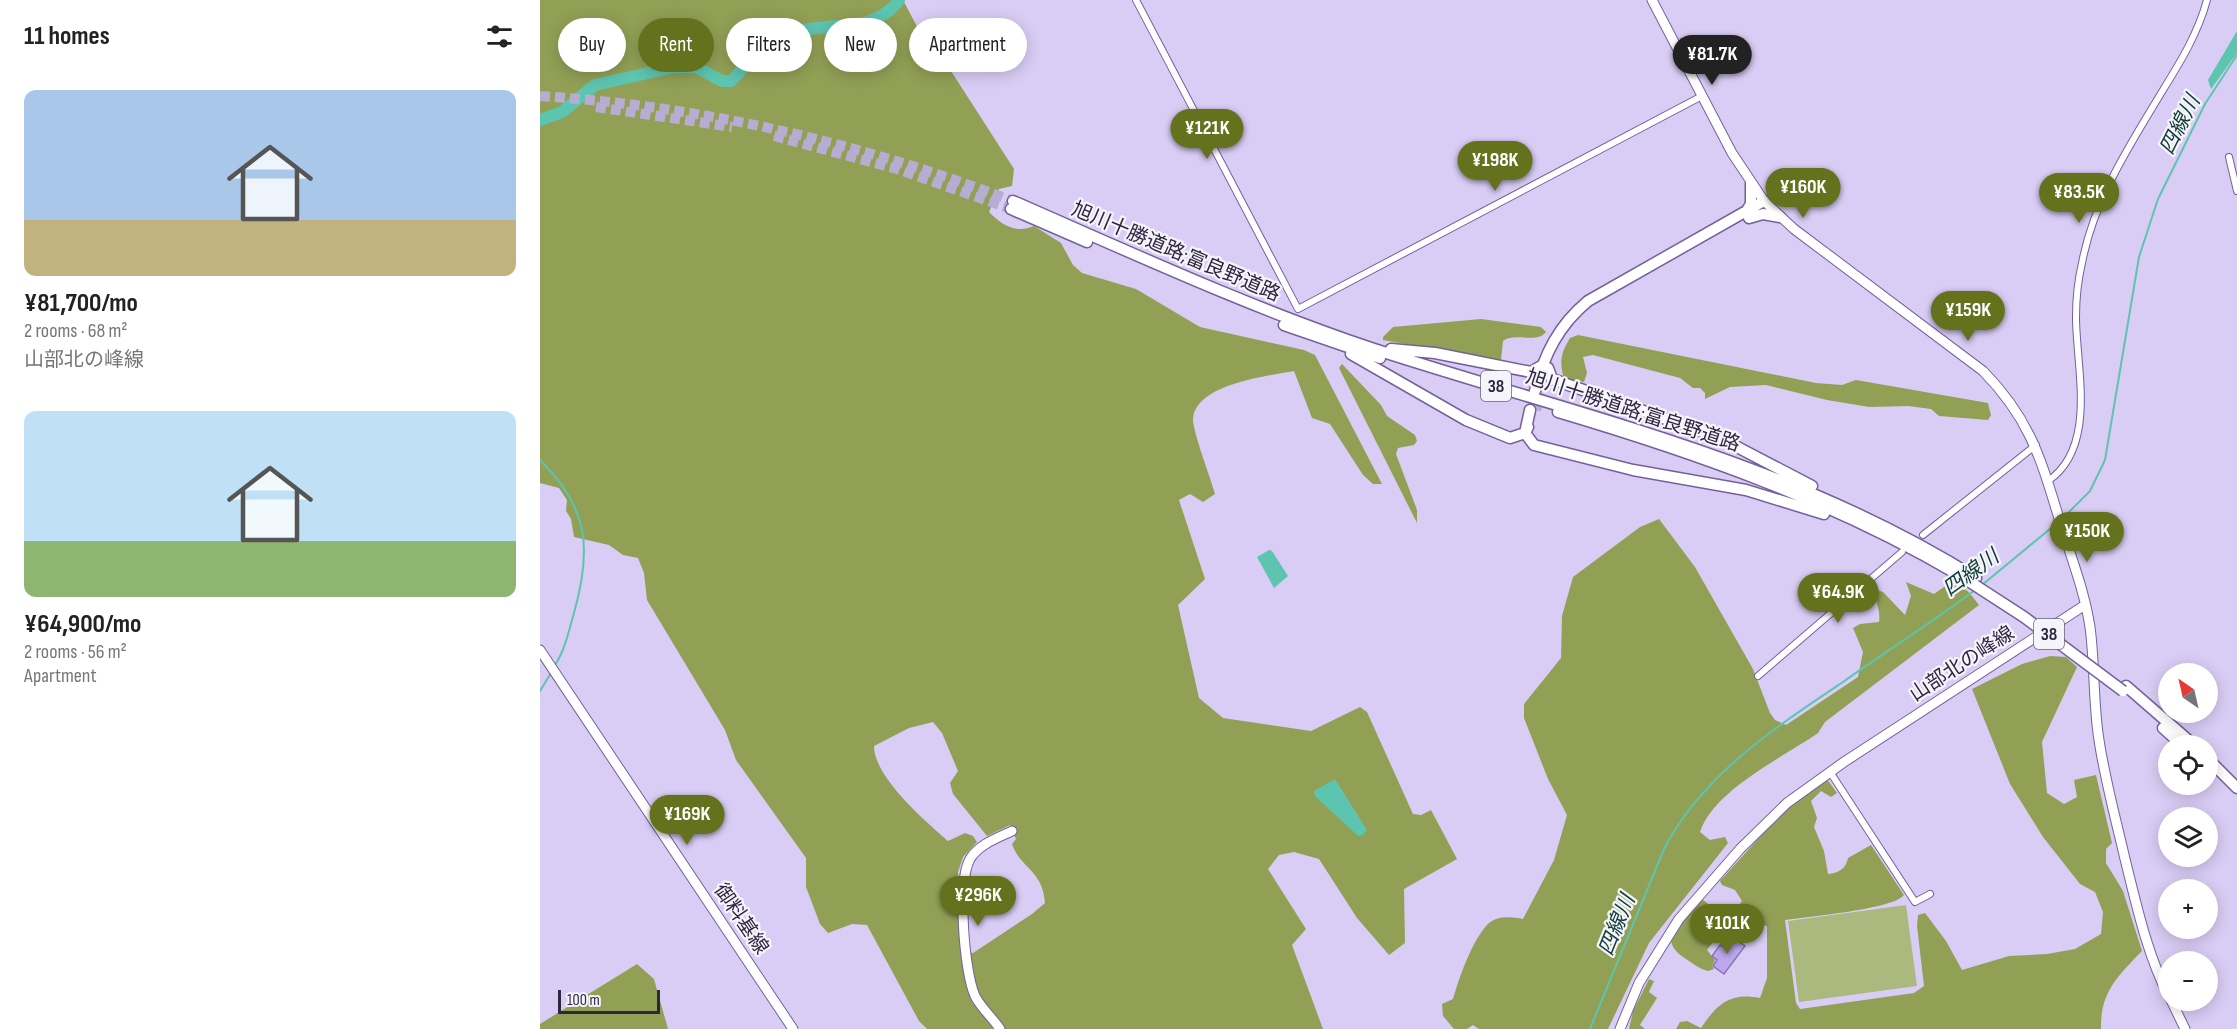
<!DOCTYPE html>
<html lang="en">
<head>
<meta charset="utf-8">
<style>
	:root { --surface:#fff; --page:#f2f2f2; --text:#222; --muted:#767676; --accent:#64721d }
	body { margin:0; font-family:"Sofia Sans Condensed","Noto Sans JP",sans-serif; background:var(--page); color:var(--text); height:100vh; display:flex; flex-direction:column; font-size:22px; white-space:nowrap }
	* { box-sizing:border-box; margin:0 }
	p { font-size:20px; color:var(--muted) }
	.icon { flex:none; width:33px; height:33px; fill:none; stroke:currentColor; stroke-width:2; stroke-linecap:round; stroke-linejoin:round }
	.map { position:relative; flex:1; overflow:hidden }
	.side { display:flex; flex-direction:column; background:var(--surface); width:540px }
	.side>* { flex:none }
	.top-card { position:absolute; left:18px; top:18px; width:570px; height:54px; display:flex; gap:12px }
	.needle { width:39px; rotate:326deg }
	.fabs { position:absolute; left:1618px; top:663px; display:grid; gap:12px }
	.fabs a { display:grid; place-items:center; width:60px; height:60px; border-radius:50%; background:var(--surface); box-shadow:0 3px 15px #0003; font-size:30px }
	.scale { position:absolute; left:18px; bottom:15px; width:102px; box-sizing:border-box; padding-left:6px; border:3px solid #2e263f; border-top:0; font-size:16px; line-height:21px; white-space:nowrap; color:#2e263f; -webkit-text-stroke:4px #f6f4fb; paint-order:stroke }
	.price { position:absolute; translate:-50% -51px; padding:0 14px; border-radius:21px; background:var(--accent); color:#fff; font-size:20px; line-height:39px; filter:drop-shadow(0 2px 3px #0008) }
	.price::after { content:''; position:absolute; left:50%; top:36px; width:18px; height:14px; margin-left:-9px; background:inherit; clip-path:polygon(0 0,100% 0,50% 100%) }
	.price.current { background:#222; color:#fff }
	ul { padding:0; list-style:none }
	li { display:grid; align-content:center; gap:12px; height:318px; padding:0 24px }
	li span { display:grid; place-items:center; height:186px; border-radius:12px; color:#555 }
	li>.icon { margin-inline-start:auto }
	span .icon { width:108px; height:108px; fill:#fffc; stroke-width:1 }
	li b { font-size:26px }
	h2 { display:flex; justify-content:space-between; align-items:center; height:72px; padding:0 24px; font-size:26px }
	.tag { padding:0 21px; border-radius:27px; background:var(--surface); box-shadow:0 3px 15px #0003; font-size:21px; line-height:54px }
	.tag.current { background:var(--accent); color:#fff }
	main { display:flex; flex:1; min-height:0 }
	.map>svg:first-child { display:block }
	.green { fill:#acb97e }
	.forest { fill:#92a055; fill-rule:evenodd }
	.water { fill:#5dc4af }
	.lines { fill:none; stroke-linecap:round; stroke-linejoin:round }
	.stream { stroke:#5dc4af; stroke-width:2 }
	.river { stroke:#5dc4af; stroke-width:12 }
	.building { fill:#bda8ee; stroke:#8975b2; stroke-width:1.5 }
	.highway-tunnel { stroke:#b7acd1; stroke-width:10; stroke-dasharray:10 5; stroke-linecap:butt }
	.street-casing { stroke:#74619c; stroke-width:8 }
	.secondary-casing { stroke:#74619c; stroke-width:11 }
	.highway-casing { stroke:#74619c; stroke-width:13 }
	.street { stroke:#fff; stroke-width:6 }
	.secondary { stroke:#fff; stroke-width:9 }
	.highway { stroke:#fff; stroke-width:10 }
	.highway-bridge-casing { stroke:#74619c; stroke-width:13; stroke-linecap:butt }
	.highway-bridge { stroke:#fff; stroke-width:10 }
	.labels { text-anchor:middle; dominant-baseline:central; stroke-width:4.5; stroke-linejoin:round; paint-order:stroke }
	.shield { fill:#f6f4fb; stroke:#6a6477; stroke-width:1.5 }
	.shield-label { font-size:18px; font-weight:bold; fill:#2e263f }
	.street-label { font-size:20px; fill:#2e263f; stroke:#f6f4fb }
	.water-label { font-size:21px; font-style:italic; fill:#0d3d35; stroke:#f6f4fb }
</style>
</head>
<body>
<main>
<section class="side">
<h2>11 homes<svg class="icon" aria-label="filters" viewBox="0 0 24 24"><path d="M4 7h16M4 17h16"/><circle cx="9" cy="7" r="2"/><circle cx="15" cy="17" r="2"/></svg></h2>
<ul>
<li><span style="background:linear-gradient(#a9c7e8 70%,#c2b280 0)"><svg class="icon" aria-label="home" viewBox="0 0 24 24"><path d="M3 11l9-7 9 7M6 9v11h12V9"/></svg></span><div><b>¥81,700/mo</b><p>2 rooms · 68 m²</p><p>山部北の峰線</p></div></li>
<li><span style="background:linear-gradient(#bfe0f5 70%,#8fb573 0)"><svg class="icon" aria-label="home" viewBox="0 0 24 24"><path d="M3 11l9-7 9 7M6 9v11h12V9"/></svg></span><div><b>¥64,900/mo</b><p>2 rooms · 56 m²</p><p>Apartment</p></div></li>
</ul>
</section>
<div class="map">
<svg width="1697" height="1029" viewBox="0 0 1697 1029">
	<rect width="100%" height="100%" fill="#d9cdf5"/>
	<!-- green -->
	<path class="green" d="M 1366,905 L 1377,986 L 1259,1002 L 1248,921 Z"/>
	<!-- forest -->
	<path class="forest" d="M 0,0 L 363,0 L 382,36 L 411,71 L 474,169 L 472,186 L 459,189 L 449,212 C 462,225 476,234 494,226 L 521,243 L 533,265 L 542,273 L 596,289 L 660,327 L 764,350 L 775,355 L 842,484 L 833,484 L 823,475 L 790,424 L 772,418 L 754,371 C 727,376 657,384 653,418 C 652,430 671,479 675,494 L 663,502 L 650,494 L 639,500 L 665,579 L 638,605 L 659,698 L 683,718 L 771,731 L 820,707 L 827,712 L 873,814 L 881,815 L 891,810 L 917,859 L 864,889 L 865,943 L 849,955 L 817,918 L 779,859 L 754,852 L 739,855 L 728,869 L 766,929 L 752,945 L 783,1029 L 387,1029 L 379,1021 L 327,925 L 312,924 L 288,933 L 280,924 L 266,887 L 266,858 L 196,760 L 185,730 L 107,600 L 104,573 L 98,558 L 83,555 L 69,545 L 34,537 L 31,519 L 26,511 L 27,500 L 19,488 L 0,483 ZM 393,722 L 402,733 L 418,771 L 410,783 L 413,794 L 447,836 L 470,825 L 476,839 L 472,844 C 480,868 503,870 505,903 L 492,914 L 433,953 L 420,951 L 418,872 L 423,857 L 437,842 L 433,836 L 425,833 L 408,841 C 385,821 334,777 334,746 L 369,728 Z
		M 941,319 L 1001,327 L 1006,332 C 997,344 975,332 963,341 L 961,360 L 955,360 L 843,340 L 843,337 L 853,327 Z
		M 1038,335 L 1276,383 L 1302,385 L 1316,380 L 1448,403 L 1451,415 L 1448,420 L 1399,416 L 1391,409 L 1368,406 L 1329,407 L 1287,400 L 1226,385 L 1190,387 L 1165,399 L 1165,393 L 1160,388 L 1153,388 L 1140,378 L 1053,355 L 1043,357 L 1047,373 L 1044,382 L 1024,379 C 1019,361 1021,353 1030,338 Z
		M 802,364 L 841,405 L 847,416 L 875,435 L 877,441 L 874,445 L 858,448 L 856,454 L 877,510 L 877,523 L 799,368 Z
		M 1119,519 L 1155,567 L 1213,669 L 1230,713 L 1235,720 L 1246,725 L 1318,677 L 1323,652 L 1313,628 L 1320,624 L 1339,622 C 1341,610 1335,602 1334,589 L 1343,592 L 1365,615 L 1371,596 L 1366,582 L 1394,594 L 1411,582 C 1424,584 1431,595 1439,605 L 1285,722 L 1278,733 C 1242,758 1174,790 1160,832 L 1170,840 L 1185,837 L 1188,843 L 1109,943 L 1068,1029 L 939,1029 L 933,1025 L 927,1029 L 914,1029 L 903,1016 L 902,1004 L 913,999 C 919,978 932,941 947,925 C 957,915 972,917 983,919 L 1014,860 L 1027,815 L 1008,779 L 984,718 L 984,704 L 1021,658 L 1022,616 L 1033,577 L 1100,527 Z
		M 1510,656 L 1526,657 L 1537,667 L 1502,742 L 1507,793 L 1524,804 L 1537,797 L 1534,780 L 1556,775 L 1572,843 L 1566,849 L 1566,863 L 1583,891 L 1602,951 C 1578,976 1560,992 1561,1029 L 1136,1029 L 1140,1022 L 1147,1021 L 1161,1028 C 1177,1004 1190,992 1220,998 L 1227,978 L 1227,926 L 1222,925 L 1217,931 L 1210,928 L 1189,940 L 1173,942 L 1167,950 L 1175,960 L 1172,966 L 1174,969 L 1168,971 C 1159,969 1151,962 1143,957 C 1114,937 1145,917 1162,899 L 1172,907 L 1165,916 L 1167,921 L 1172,922 L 1199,905 L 1202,901 L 1195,890 L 1182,885 L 1180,881 L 1246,808 L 1287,779 L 1297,793 L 1291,797 L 1281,791 L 1271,801 L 1277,818 L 1274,827 L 1284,851 L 1288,874 C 1298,873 1306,869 1308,858 L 1331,845 L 1364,895 C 1354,909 1266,917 1245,920 L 1256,1003 L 1260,1009 L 1374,993 L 1384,986 L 1377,926 L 1378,915 L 1385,913 L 1406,941 L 1422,970 L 1469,956 L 1507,954 L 1535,949 L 1561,934 L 1563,912 L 1555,892 L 1540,884 L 1503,837 L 1470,784 L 1432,689 L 1482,664 Z
		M 97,964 L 114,979 L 128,1029 L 0,1029 L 0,1024 Z
		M 1109,979 L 1114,981 L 1109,992 L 1117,998 L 1100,1025 L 1105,1029 L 1089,1029 L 1093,1011 Z"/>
	<!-- water -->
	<path class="water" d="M 1697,31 L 1697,53 L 1671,89 L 1668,80 Z
		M 729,550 L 732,551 L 748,576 L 734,588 L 717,557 Z
		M 795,779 L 827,830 L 823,835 L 818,836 L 775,796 L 774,791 Z"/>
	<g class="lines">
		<!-- stream -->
		<path class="stream" d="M 0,460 C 49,508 52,549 34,613 C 29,630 25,650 15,665
			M 1523,518 L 1550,491 L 1565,460 L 1599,257 L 1618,199 L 1665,104 L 1697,55
			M 1442,585 L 1516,524
			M 0,691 L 11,673
			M 1050,1029 L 1124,849 C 1162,775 1236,727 1303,682 C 1347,651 1392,622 1435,590"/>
		<!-- river -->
		<path class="river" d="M 0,120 L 22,112 L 55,85 L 134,67 L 156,67 L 182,81 L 191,81 C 207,67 214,46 232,33 L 324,23 C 337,19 351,12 359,0"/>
	</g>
	<!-- building -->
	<path class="building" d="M 1193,937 L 1205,946 L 1184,974 L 1173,966 L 1177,960 L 1172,956 L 1180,945 L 1185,948 Z"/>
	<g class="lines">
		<!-- highway-tunnel -->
		<path class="highway-tunnel" d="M 0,96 C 162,106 321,143 473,201
			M 56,107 L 192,127
			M 234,136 L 357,169 L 471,209
			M 996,410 L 1000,393"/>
		<!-- street casing -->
		<g class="street-casing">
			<path id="street" d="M 596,0 L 758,309 L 1162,96
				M 1689,157 L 1697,191
				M 1508,481 C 1558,447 1536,367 1536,317 C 1536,299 1538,280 1542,263 C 1554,199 1590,145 1623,90 C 1641,61 1658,33 1667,0
				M 1383,535 L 1496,445
				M 1218,676 L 1362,552
				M 1290,772 L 1375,902 L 1390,894"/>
		</g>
		<!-- secondary casing -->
		<g class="secondary-casing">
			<path id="secondary" d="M 1112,0 L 1192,153 L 1224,201 L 1254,229 L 1443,371 C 1494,423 1502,465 1523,531 C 1533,562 1545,594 1550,627 C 1555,664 1553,703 1559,740 C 1565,780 1576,820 1585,859 C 1597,907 1607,954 1629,997
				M 0,650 L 253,1029
				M 1631,1000 L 1645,1029
				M 460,1029 C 452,1017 441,1008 435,996 C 424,972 417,881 430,859 C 438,845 457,838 472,831
				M 1080,1029 L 1099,983 L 1139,919 L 1200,849 L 1247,803 L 1304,762 L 1545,605"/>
		</g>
		<!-- highway casing -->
		<g class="highway-casing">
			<path id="highway" d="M 473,201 C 592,253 711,308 834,349 C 1040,416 1250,461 1436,578
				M 471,209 L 547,242
				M 1206,212 L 1211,204 L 1211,184
				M 1209,218 L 1223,214 L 1240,217
				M 744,325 L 840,358
				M 851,349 L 895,353 L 991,372 L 1001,366
				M 811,354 L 926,420 L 970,438 L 985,433 L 988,427
				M 1008,368 L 1012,379 L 1180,438 L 1272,486
				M 995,391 C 1004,354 1019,325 1048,301 L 1224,201
				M 990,410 L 985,433 L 994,445 L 1093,470 L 1206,490 L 1284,514
				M 1018,412 C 1156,453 1293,501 1417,574
				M 1586,686 L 1655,746
				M 1623,728 L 1643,746
				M 1668,759 L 1697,788"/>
		</g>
		<!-- street -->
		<use href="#street" class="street"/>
		<!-- secondary -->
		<use href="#secondary" class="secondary"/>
		<!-- highway -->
		<use href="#highway" class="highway"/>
		<!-- highway-bridge casing -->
		<g class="highway-bridge-casing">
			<path id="highway-bridge" d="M 1430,582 L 1484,617 L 1583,691"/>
		</g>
		<!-- highway-bridge -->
		<use href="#highway-bridge" class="highway-bridge"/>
	</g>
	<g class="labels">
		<!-- shield labels -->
		<g class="shield">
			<rect x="941" y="371" width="30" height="30" rx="4.5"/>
			<rect x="1494" y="619" width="30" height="30" rx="4.5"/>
		</g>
		<g class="shield-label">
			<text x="956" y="386">38</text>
			<text x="1509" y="634">38</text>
		</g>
		<!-- street labels -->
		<g class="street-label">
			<text transform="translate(636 252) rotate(23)">旭川十勝道路;富良野道路</text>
			<text transform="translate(1093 411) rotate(18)">旭川十勝道路;富良野道路</text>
			<text transform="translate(1422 664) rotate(-33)">山部北の峰線</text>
			<text transform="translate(201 919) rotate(56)">御料基線</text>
		</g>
		<!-- water labels -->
		<g class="water-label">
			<text transform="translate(1640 125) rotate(-63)">四線川</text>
			<text transform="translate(1431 573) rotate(-36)">四線川</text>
			<text transform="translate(1077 925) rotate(-68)">四線川</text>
		</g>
	</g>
</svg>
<div class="fabs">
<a><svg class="needle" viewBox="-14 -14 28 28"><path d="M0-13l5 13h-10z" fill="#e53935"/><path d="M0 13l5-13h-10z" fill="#767676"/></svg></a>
<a><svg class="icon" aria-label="locate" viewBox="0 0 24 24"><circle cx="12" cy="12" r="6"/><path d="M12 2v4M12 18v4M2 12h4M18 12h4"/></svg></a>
<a><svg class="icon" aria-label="layers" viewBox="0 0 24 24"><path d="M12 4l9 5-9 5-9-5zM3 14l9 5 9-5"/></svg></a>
<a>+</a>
<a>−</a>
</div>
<div class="scale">100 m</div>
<b class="price current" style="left:1172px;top:86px">¥81.7K</b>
<b class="price" style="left:667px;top:160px">¥121K</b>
<b class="price" style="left:955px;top:192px">¥198K</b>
<b class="price" style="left:1263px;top:219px">¥160K</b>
<b class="price" style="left:1539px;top:224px">¥83.5K</b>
<b class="price" style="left:1428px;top:342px">¥159K</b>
<b class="price" style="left:1547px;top:563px">¥150K</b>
<b class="price" style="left:1298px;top:624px">¥64.9K</b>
<b class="price" style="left:147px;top:846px">¥169K</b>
<b class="price" style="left:438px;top:927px">¥296K</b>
<b class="price" style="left:1187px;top:955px">¥101K</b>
<div class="top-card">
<a class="tag">Buy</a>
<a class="tag current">Rent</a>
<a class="tag">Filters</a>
<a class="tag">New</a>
<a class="tag">Apartment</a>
</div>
</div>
</main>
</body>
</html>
